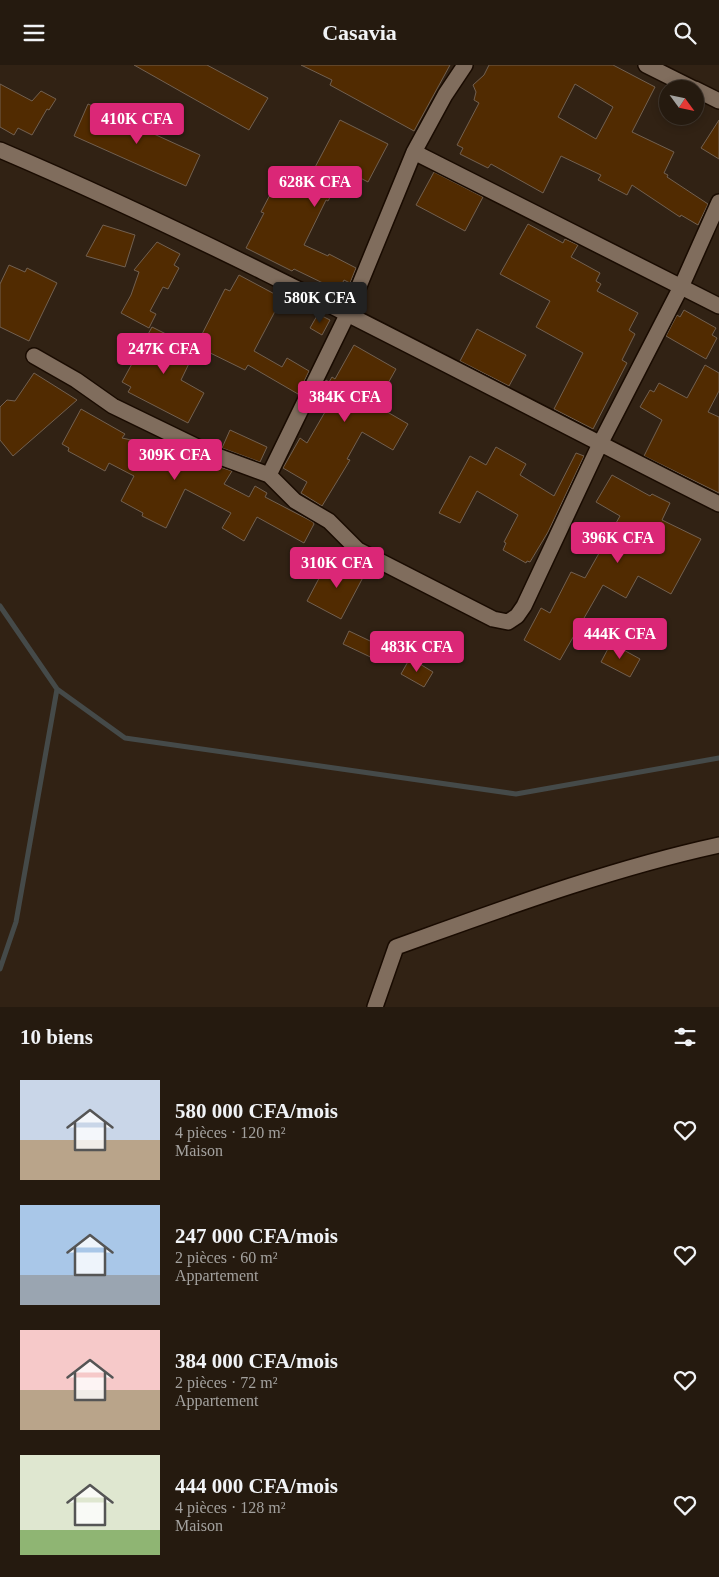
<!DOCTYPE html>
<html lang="fr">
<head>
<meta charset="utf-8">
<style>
	:root { --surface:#251a0f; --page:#31271d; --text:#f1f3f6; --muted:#a3a19e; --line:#42382f; --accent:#db2777 }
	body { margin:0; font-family:"Times New Roman",serif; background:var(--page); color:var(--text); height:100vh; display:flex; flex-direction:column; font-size:19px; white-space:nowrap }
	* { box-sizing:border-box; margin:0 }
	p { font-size:16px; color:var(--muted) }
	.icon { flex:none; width:28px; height:28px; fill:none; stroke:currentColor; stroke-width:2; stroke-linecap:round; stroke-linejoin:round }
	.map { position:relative; height:942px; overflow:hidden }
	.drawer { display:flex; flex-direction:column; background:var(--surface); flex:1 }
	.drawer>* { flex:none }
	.needle { width:32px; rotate:123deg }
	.tools { position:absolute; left:659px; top:15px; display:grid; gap:10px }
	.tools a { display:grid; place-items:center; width:45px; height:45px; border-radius:50%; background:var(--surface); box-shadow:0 2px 8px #0003,0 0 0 1px var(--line); font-size:25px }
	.price { position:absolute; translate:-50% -42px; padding:0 11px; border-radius:5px; background:var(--accent); color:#fff; font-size:16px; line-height:32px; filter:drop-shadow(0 1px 2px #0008) }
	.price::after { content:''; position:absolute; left:50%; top:30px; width:15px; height:11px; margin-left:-8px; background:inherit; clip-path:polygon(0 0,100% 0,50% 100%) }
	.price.current { background:#222; color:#fff }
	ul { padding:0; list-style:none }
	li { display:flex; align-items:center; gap:15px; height:125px; padding:0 20px }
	li span { display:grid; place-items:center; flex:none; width:140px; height:100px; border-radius:0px; color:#555 }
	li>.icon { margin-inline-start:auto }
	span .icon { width:60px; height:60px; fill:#fffc; stroke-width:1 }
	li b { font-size:21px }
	h2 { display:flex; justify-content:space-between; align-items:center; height:60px; padding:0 20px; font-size:21px }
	header { display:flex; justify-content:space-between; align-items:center; height:65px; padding:0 20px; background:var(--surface); font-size:22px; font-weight:700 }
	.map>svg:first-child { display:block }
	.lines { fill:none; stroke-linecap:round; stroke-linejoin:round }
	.stream { stroke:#454a49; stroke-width:5 }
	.building { fill:#512b01; stroke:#726050; fill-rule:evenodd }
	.minor-casing { stroke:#190b01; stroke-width:18 }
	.minor { stroke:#806d5d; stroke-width:15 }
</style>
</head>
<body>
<header><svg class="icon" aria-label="menu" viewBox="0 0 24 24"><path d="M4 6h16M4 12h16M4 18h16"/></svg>Casavia<svg class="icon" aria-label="search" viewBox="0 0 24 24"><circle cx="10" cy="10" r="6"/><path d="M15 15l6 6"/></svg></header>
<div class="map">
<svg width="719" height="942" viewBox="0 0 719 942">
	<rect width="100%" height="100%" fill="#312214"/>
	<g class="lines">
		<!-- stream -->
		<path class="stream" d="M 0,541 L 57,624 L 16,857 L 0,904
			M 57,624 L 125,673 L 516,729 L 719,693"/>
	</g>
	<!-- building -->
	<path class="building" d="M 134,0 L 207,0 L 268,33 L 249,65 Z
		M 301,0 L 450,0 L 414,66 L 330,20 L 332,15 Z
		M 489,0 L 613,0 L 655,22 L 632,67 L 674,87 L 664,108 L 668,110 L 667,112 L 708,139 L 698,160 L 681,150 L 680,152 L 632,120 L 627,130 L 598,115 L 601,110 L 561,91 L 543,128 L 491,99 L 488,103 L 460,89 L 463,83 L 457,80 L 479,38 L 474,35 L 476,27 L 473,20 L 484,10 ZM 575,19 L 613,42 L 596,74 L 558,52 Z
		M 0,19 L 32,36 L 41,26 L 56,34 L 49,45 L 47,44 L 32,70 L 18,63 L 14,70 L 0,62 Z
		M 88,39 L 200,90 L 186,121 L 74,71 Z
		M 340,55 L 388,79 L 368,117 L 345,105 L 328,136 L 326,135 L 304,180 L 328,191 L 329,189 L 356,203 L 350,218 L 344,215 L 337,229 L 325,223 L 327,220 L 294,204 L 292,206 L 246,183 L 264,148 L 261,147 L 273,124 L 279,127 L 284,116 L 303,125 Z
		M 719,55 L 719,94 L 701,83 Z
		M 434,107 L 483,132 L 465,166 L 416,140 Z
		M 528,159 L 563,178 L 565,174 L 578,180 L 571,192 L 600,208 L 596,216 L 601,219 L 597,226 L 638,248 L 629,265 L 635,269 L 622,295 L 627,298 L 593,364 L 554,344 L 583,288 L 536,262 L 550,236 L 500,209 Z
		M 103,160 L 135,170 L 125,202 L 86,191 Z
		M 157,177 L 180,189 L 174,200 L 179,203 L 168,224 L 163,222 L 150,246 L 156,249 L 149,263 L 121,248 L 131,230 L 139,207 L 134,205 Z
		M 9,200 L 25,207 L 27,203 L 57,218 L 29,276 L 0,262 L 0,219 Z
		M 239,210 L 282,233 L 254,286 L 282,302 L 287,293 L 309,306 L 298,329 L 248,300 L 245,305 L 196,281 L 225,224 L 230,226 Z
		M 684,245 L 716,263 L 712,270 L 717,273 L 706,294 L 666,271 L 677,250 L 680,252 Z
		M 318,249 L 330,255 L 322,270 L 310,263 Z
		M 152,262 L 196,284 L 181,315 L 204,328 L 188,358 L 128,327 L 131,322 L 122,317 Z
		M 477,264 L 526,290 L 509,321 L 460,296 Z
		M 354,280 L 396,304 L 377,338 L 377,341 L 408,359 L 393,385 L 362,367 L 347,394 L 350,395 L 322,441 L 301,428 L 307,417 L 283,403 L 300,373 L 307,378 L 325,347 L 315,342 L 314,338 L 326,315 L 329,317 L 332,312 L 335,314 Z
		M 705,300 L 719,308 L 719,326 L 708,347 L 719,352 L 719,428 L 644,391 L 662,355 L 640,342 L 650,325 L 654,327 L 659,318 L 687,333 Z
		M 34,308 L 77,335 L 13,391 L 0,375 L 0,342 L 7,335 L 15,336 Z
		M 81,344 L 125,369 L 122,373 L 163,382 L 198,400 L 199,398 L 212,404 L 214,400 L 232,406 L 224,419 L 249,432 L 255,421 L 267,428 L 265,432 L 313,457 L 314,459 L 304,478 L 257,452 L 244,476 L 222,463 L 231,448 L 185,424 L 166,463 L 142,451 L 143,448 L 121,436 L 134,411 L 109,398 L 105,406 L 68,386 L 69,383 L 62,379 Z
		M 230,365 L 267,382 L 260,397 L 222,383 Z
		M 496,382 L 526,399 L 520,410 L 554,431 L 576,388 L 584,391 L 548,467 L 530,497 L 527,496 L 526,498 L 503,485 L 506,478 L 504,477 L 518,450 L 477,426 L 460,458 L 439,448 L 470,391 L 486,400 Z
		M 612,410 L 650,431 L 652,429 L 670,438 L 662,455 L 701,474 L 671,529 L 638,511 L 626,533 L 603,520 L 560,595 L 524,575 L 541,543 L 550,548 L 571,507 L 585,513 L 620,451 L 596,437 Z
		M 355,494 L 369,501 L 341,554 L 307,536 L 326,500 L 345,511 Z
		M 349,566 L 387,584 L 381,597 L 343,579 Z
		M 611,578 L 640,594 L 630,612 L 601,597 Z
		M 410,593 L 433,607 L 424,622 L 401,609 Z"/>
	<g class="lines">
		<!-- minor casing -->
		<g class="minor-casing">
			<path id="minor" d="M 646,0 L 694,24
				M 695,24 L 719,36
				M 0,85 C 246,190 480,319 719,439
				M 414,87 L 719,241
				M 34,291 L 76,315 L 113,341 L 212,389 L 269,410 L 295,436 L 329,456 L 358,485 L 493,554 L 508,557 L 517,551 L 524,541 L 600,379 L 682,220 L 719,137
				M 269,410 L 348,248 L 414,87 L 445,30 L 465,0
				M 375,942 L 396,882 C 502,844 609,804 719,780"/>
		</g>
		<!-- minor -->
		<use href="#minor" class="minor"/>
	</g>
</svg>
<div class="tools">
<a><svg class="needle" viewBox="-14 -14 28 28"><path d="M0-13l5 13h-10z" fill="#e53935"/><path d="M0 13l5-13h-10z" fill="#a3a19e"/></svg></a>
</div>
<b class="price" style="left:137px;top:80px">410K CFA</b>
<b class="price" style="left:315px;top:143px">628K CFA</b>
<b class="price current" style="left:320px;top:259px">580K CFA</b>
<b class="price" style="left:164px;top:310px">247K CFA</b>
<b class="price" style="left:345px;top:358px">384K CFA</b>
<b class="price" style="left:175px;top:416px">309K CFA</b>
<b class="price" style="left:618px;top:499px">396K CFA</b>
<b class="price" style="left:337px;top:524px">310K CFA</b>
<b class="price" style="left:620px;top:595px">444K CFA</b>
<b class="price" style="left:417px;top:608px">483K CFA</b>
</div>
<section class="drawer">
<h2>10 biens<svg class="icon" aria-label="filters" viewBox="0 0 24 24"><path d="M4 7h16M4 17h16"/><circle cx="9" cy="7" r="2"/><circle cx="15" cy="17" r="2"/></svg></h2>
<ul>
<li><span style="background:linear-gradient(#c9d6e8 60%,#b9a48a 0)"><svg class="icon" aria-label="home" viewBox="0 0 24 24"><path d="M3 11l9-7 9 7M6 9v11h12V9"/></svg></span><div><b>580 000 CFA/mois</b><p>4 pièces · 120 m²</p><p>Maison</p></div><svg class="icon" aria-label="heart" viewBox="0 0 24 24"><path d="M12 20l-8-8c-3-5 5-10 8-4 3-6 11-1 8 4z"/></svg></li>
<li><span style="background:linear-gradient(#a9c7e8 70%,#9aa5b1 0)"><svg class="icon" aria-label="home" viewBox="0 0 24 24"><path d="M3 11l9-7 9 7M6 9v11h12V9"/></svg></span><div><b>247 000 CFA/mois</b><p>2 pièces · 60 m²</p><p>Appartement</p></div><svg class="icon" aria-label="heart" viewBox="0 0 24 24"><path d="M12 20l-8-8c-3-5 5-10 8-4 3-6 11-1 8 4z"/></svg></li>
<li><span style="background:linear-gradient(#f6c9c9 60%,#b9a48a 0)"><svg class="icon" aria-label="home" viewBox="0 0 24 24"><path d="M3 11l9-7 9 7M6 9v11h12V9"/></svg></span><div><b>384 000 CFA/mois</b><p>2 pièces · 72 m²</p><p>Appartement</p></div><svg class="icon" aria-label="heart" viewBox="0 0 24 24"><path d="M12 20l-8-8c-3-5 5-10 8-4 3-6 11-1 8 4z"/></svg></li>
<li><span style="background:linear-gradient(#dfe7d0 75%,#8fb573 0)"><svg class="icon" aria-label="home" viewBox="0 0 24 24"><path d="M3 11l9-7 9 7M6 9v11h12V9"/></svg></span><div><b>444 000 CFA/mois</b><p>4 pièces · 128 m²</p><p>Maison</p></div><svg class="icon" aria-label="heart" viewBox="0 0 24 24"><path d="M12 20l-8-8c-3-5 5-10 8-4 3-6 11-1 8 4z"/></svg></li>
</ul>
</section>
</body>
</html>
